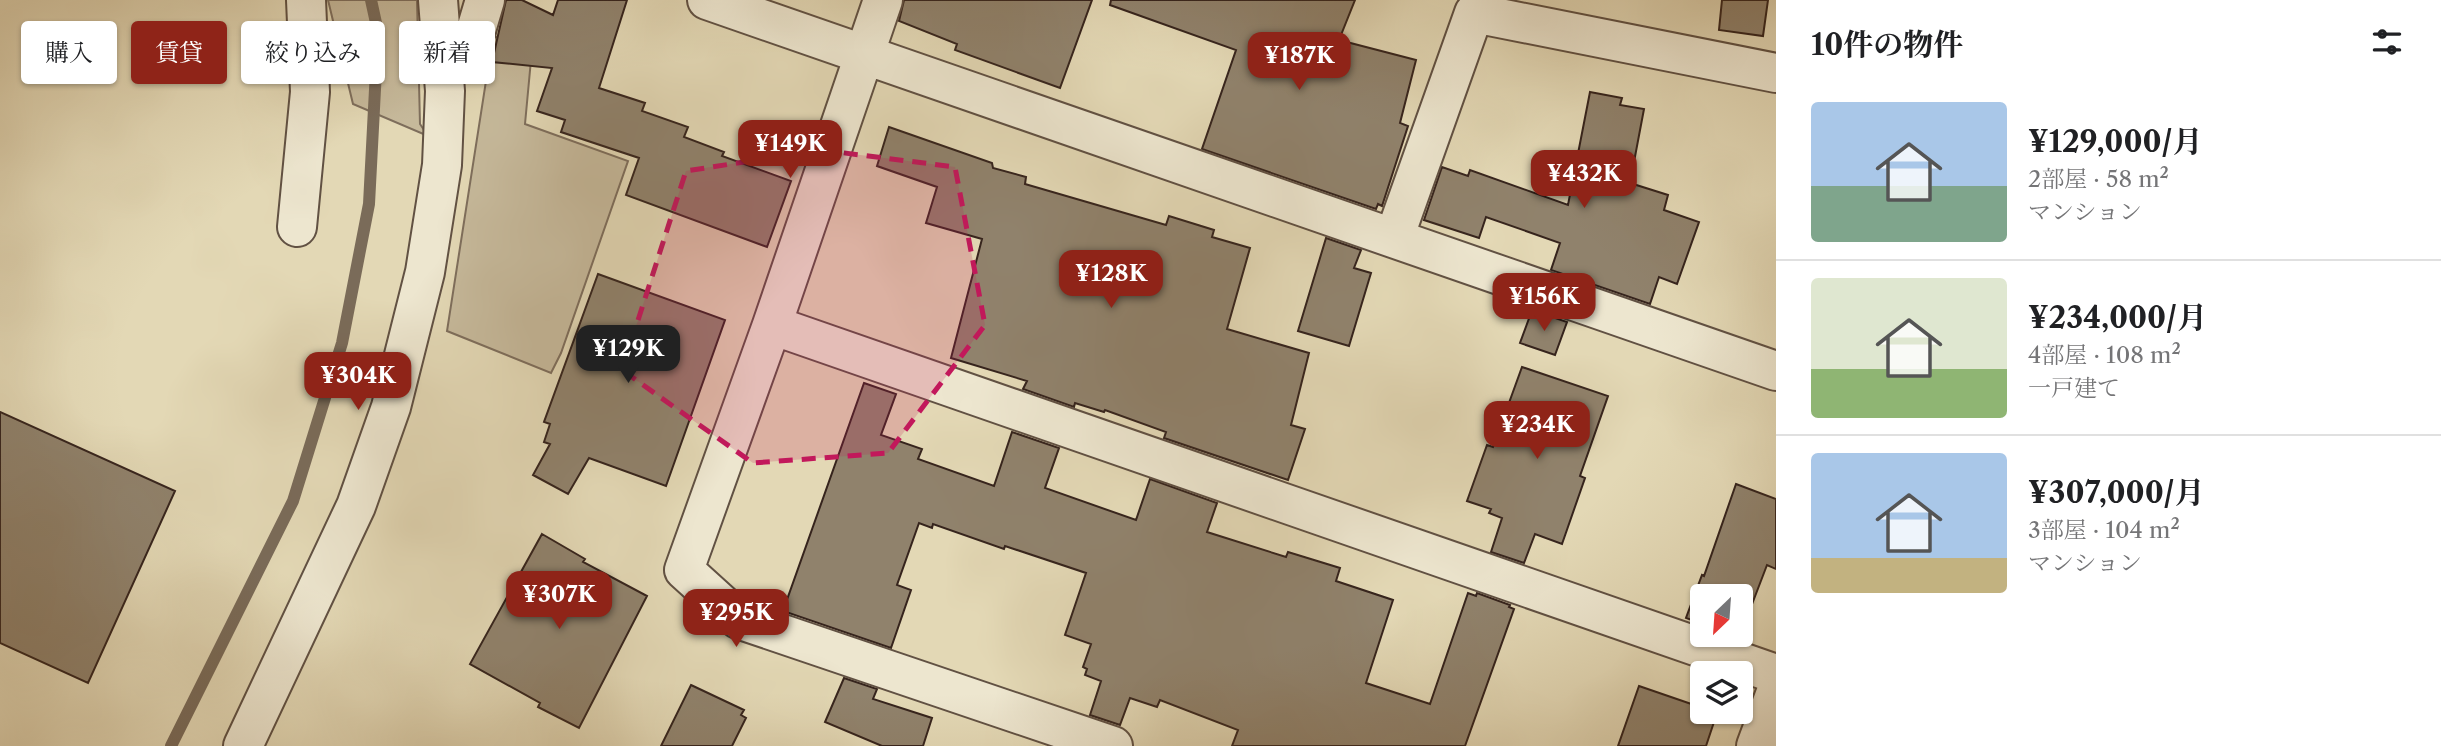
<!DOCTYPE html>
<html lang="ja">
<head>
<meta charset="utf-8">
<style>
	:root { --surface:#fff; --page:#f2f2f2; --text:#202124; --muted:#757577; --line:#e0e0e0; --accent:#8f2418 }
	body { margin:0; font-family:"Libre Caslon Text","Noto Serif JP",serif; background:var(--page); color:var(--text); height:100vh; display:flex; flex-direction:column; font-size:26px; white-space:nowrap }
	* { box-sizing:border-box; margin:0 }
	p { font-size:23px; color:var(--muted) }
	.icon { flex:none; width:38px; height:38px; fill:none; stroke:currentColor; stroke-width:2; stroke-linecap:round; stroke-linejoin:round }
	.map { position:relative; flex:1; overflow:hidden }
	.side { display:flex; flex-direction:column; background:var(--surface); width:665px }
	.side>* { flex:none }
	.top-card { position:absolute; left:21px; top:21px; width:665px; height:63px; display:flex; gap:14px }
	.needle { width:46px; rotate:205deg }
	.buttons { position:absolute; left:1690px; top:584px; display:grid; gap:14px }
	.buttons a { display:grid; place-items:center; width:63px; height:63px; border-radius:7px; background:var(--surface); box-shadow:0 2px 5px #0004; font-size:35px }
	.price { position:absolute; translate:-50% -60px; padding:0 16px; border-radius:14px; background:var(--accent); color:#fff; font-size:23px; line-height:46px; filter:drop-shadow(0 2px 4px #0008) }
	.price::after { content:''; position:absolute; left:50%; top:42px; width:21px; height:16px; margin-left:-10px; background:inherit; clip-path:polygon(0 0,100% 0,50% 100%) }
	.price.on { background:#222; color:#fff }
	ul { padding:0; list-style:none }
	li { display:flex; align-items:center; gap:21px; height:175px; padding:0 35px }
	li+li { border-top:2px solid var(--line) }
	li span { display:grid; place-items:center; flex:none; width:196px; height:140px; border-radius:7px; color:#555 }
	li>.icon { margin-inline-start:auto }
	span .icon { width:84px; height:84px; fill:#fffc; stroke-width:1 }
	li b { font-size:30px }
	h2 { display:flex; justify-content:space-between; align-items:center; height:84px; padding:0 35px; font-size:30px }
	.chip { padding:0 24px; border-radius:7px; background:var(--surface); box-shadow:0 2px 5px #0004; font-size:24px; line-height:63px }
	.chip.on { background:var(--accent); color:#fff }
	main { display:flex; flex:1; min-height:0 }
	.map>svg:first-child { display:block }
	.green { fill:#c6b99b; stroke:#7e6e5c; stroke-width:2 }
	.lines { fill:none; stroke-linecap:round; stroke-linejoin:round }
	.stream { stroke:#7a6b59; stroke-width:12 }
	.building { fill:#90826c; stroke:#36241d; stroke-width:2 }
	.minor-casing { stroke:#615143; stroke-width:42 }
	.tertiary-casing { stroke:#615143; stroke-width:42 }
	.minor { stroke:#ede6cf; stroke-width:38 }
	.tertiary { stroke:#ede6cf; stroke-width:38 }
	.marked { fill:#c2185b; fill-opacity:0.2; stroke:#c2185b; stroke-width:5; stroke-dasharray:14 9; stroke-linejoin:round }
</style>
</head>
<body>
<main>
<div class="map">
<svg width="1776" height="746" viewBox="0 0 1776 746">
	<rect width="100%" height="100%" fill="#e3d8b5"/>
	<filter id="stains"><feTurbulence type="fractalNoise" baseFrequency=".00286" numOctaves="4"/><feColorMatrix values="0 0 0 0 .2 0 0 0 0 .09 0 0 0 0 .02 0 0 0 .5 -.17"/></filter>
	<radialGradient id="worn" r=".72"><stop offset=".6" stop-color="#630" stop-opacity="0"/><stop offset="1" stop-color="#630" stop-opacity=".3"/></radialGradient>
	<!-- green -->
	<path class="green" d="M 328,0 L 417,0 L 420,124 L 428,136 L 353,104 Z
		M 493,36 L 532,49 L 525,124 L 628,161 L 561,353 L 551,373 L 447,331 Z"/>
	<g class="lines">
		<!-- stream -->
		<path class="stream" d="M 171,746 L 293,501 L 342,343 L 369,204 L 378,32 L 371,0"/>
	</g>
	<!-- building -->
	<path class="building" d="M 506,0 L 522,0 L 553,15 L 558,0 L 627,0 L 599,88 L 645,103 L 642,111 L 688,127 L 684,137 L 724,152 L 722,156 L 791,181 L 767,247 L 626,195 L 639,158 L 561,132 L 565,120 L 537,111 L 552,68 L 492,62 Z
		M 904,0 L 1092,0 L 1060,88 L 955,50 L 957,44 L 899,21 Z
		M 1111,0 L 1355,0 L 1339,40 L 1416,60 L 1400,123 L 1408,126 L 1382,206 L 1378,204 L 1376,209 L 1202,149 L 1236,50 L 1110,5 Z
		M 1722,0 L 1768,0 L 1763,36 L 1719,30 Z
		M 1590,92 L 1622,98 L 1620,105 L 1644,109 L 1630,183 L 1668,195 L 1664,210 L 1699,222 L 1677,284 L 1659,277 L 1650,304 L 1551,270 L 1560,243 L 1486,217 L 1479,238 L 1424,220 L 1442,167 L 1468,176 L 1470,170 L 1568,205 Z
		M 889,127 L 992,163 L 993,168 L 1026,177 L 1025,184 L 1166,225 L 1169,216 L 1214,230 L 1212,237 L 1250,248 L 1227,329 L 1309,353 L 1291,425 L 1305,429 L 1288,480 L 1164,438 L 1166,432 L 1105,410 L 1104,412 L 1075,403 L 1074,407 L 1023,389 L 1027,381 L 951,358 L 982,239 L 926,223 L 937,187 L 877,166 Z
		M 1326,238 L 1361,250 L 1354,268 L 1371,273 L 1349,346 L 1298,331 Z
		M 598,274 L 725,320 L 666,486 L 589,458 L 568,494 L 533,475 L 550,444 L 544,442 L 550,424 L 544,422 Z
		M 1535,311 L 1567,322 L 1555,355 L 1520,343 L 1531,313 L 1534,314 Z
		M 1522,367 L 1608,396 L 1580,476 L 1585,478 L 1562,544 L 1535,534 L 1524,563 L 1491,552 L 1502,518 L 1489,513 L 1491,509 L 1467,501 L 1487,445 L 1493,447 Z
		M 864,383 L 896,394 L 881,435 L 922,449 L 918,459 L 994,486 L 1012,432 L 1059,448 L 1045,488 L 1136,520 L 1150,479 L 1217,503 L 1207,532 L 1286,557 L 1288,552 L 1340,568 L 1336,581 L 1393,600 L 1366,683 L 1430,704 L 1468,593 L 1476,596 L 1477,593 L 1510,605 L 1509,607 L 1514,609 L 1465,746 L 1232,746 L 1238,730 L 1160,700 L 1157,707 L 1130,698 L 1120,725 L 1090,715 L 1101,681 L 1085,675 L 1087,669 L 1083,667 L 1091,644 L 1065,635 L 1086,573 L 1005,546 L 1004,549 L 933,524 L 932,528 L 919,523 L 897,585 L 911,590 L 891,648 L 783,611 Z
		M 0,412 L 175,491 L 88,683 L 0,643 Z
		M 1736,484 L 1776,499 L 1776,569 L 1767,565 L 1741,633 L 1741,597 L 1703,597 L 1703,624 L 1686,618 L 1702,575 L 1704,576 Z
		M 542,534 L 585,559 L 583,562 L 647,596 L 579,728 L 538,707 L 540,703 L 470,664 Z
		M 844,678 L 877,689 L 873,699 L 932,718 L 923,746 L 882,746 L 825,722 Z
		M 691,685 L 744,710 L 741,715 L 746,718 L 732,746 L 661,746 Z
		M 1639,686 L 1703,708 L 1703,712 L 1717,713 L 1706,746 L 1618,746 Z"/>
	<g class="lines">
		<!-- minor casing -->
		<g class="minor-casing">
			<path id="minor" d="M 707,0 L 1776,371
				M 883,0 L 772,325 L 684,570 L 738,619 L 1113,746
				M 442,64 L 468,57 L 485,0
				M 297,227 L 310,92 L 306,0
				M 1394,238 L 1474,13 L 1776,73
				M 772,325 L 1776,674
				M 243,746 L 356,506 L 391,407 L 425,272 L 442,165 L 445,91 L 438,0"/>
		</g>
		<!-- tertiary casing -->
		<g class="tertiary-casing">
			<path id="tertiary" d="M 1756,746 L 1776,692"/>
		</g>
		<!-- minor -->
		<use href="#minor" class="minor"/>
		<!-- tertiary -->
		<use href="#tertiary" class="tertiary"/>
	</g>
	<!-- marked area -->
	<path class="marked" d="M 821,150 L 955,167 L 985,325 L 888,453 L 753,463 L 622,370 L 686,171 Z"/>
	<rect width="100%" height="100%" filter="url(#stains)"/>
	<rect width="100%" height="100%" fill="url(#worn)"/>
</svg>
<div class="buttons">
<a><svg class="needle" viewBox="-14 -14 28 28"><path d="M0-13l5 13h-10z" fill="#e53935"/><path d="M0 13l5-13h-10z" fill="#757577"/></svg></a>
<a><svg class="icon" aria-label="layers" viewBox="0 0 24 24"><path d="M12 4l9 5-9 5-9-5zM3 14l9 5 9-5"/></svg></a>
</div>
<b class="price" style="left:1299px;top:92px">¥187K</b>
<b class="price" style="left:790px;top:180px">¥149K</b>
<b class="price" style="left:1584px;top:210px">¥432K</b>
<b class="price" style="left:1111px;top:310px">¥128K</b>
<b class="price" style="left:1544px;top:333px">¥156K</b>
<b class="price on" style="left:628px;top:385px">¥129K</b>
<b class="price" style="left:358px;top:412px">¥304K</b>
<b class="price" style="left:1537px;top:461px">¥234K</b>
<b class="price" style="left:559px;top:631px">¥307K</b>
<b class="price" style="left:736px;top:649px">¥295K</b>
<div class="top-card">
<a class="chip">購入</a>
<a class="chip on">賃貸</a>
<a class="chip">絞り込み</a>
<a class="chip">新着</a>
</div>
</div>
<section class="side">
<h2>10件の物件<svg class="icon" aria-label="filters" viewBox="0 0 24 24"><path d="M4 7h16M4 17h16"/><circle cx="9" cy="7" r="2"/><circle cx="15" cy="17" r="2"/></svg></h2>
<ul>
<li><span style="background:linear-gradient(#a9c7e8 60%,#7fa58c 0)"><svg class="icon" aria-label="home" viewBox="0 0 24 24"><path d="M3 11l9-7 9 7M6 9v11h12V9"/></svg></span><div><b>¥129,000/月</b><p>2部屋 · 58 m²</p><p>マンション</p></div></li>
<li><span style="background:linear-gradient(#dfe7d0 65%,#8fb573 0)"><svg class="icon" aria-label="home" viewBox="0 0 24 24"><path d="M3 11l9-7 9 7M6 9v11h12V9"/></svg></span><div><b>¥234,000/月</b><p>4部屋 · 108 m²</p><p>一戸建て</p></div></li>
<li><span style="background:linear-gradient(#a9c7e8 75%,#c2b280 0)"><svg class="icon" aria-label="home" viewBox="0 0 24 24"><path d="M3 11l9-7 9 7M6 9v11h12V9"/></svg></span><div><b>¥307,000/月</b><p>3部屋 · 104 m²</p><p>マンション</p></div></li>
</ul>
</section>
</main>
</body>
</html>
